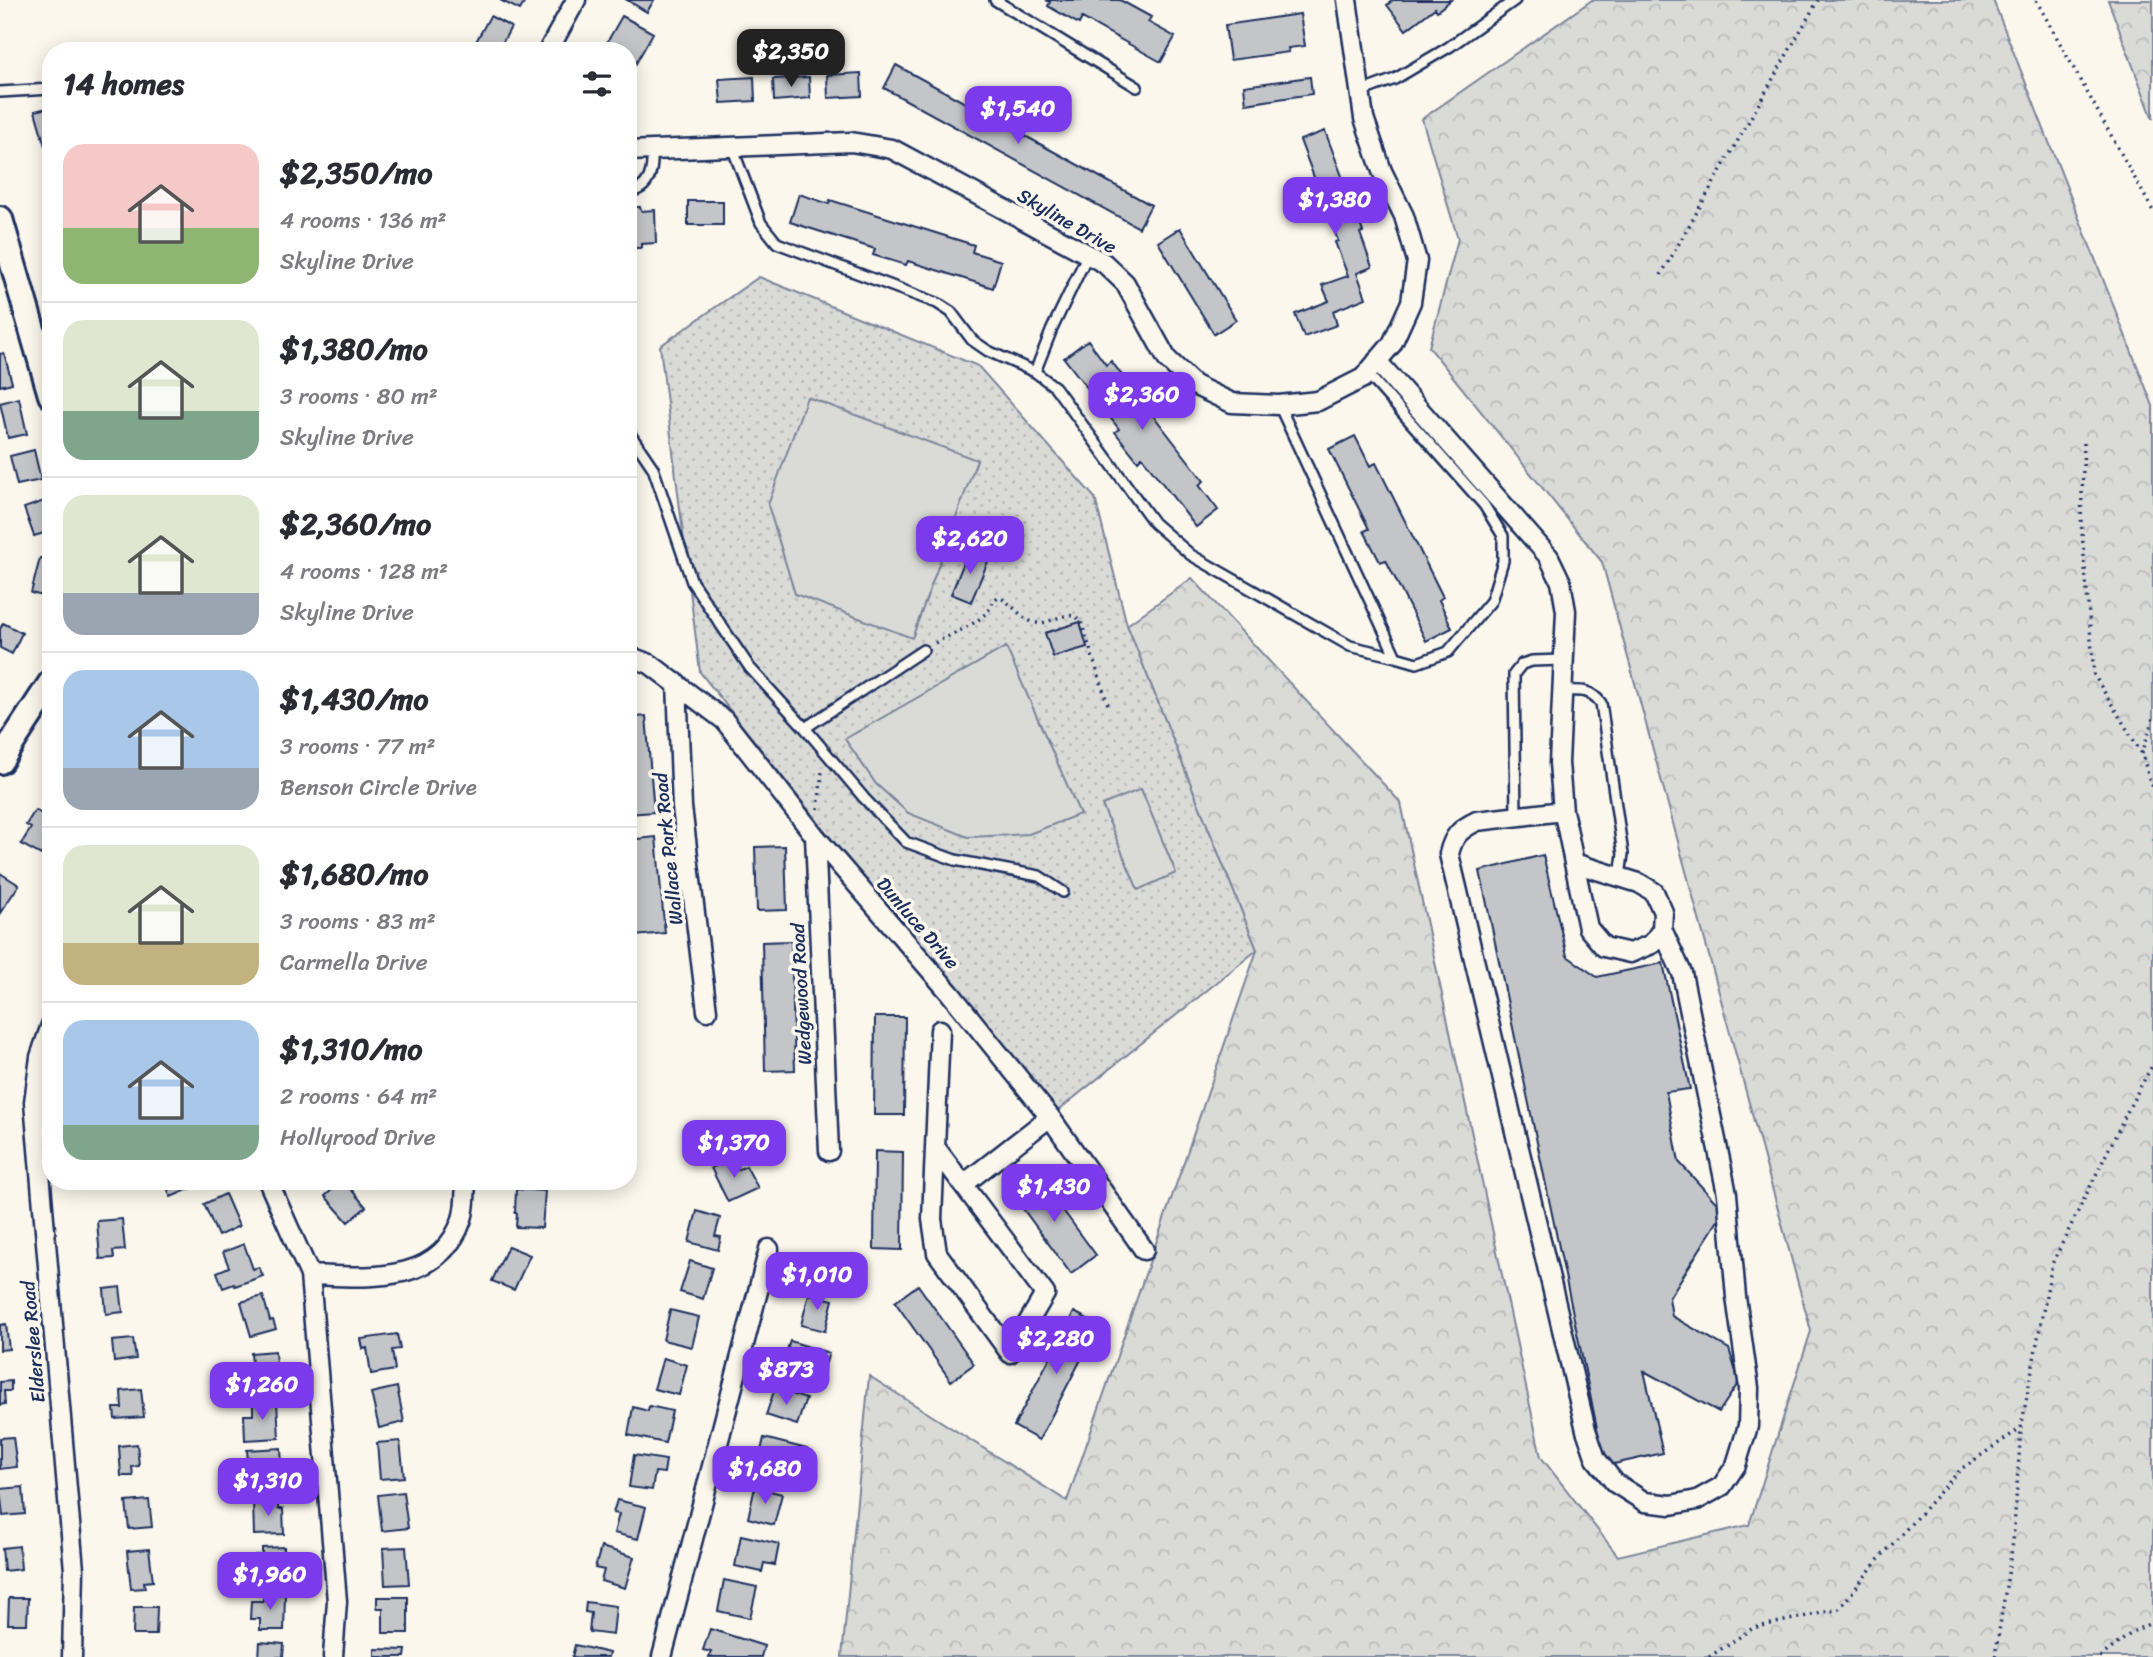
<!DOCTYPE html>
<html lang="en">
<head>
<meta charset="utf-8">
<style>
	:root { --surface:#fff; --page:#f7f7f7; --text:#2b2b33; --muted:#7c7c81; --line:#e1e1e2; --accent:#7c3aed }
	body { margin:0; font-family:Sriracha,sans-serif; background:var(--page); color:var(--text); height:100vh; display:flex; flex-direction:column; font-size:26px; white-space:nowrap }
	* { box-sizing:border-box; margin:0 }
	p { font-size:23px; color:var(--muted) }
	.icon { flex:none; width:38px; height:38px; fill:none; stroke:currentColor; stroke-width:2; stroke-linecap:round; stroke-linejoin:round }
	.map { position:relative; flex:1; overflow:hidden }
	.sheet { position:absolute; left:42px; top:42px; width:595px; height:1148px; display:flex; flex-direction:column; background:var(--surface); border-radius:28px; box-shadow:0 4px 18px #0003 }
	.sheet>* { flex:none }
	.price { position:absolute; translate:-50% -60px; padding:0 16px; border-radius:14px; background:var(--accent); color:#fff; font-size:23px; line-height:46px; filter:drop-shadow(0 2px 4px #0008) }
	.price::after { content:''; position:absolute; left:50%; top:42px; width:21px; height:16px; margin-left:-10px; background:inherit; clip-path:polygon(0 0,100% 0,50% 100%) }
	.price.selected { background:#222; color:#fff }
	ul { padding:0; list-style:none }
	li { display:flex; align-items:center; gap:21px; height:175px; padding:0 21px }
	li+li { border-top:2px solid var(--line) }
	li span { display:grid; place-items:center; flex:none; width:196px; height:140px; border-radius:21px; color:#555 }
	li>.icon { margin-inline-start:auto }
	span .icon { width:84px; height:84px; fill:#fffc; stroke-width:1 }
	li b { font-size:30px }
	h2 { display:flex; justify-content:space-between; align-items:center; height:84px; padding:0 21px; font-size:30px }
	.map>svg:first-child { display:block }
	.forest { fill:url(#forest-crowns); stroke:#7a849a; stroke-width:2 }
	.park { fill:url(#park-dots); stroke:#7a849a; stroke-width:2 }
	.pitch { fill:#dadad7; stroke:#7a849a; stroke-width:2 }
	.building { fill:#c3c5c9; stroke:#1b2f5e; stroke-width:2 }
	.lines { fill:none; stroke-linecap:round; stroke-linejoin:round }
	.lane-casing { stroke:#1b2f5e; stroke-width:14 }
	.street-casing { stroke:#1b2f5e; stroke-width:23 }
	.secondary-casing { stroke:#1b2f5e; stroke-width:30 }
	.path { stroke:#1b2f5e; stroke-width:3.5; stroke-dasharray:2 5; stroke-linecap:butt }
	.lane { stroke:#fbf7ec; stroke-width:9 }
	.street { stroke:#fbf7ec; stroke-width:18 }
	.secondary { stroke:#fbf7ec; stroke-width:24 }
	.labels { text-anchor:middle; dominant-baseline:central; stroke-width:7; stroke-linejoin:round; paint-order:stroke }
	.street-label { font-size:19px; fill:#1b2f5e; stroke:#fbf7ec }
</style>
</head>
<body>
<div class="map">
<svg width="2153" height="1657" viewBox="0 0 2153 1657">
	<defs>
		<pattern id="forest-crowns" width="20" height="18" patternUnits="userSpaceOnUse" patternTransform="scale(1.75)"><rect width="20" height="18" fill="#dadad7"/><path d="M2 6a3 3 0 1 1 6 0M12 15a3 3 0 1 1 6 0" fill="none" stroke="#babbbb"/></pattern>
		<pattern id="park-dots" width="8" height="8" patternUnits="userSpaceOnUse" patternTransform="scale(1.75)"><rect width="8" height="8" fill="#dadad7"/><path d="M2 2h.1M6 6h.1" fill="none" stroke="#babbbb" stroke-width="1.8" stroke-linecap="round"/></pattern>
	</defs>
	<rect width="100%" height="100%" fill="#fbf7ec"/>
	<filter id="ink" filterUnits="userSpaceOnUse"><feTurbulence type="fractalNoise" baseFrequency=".0143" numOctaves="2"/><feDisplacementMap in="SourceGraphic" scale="14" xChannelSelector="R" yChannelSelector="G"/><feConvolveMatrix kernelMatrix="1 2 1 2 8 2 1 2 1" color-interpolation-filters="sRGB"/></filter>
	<g filter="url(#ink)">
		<!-- forest -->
		<path class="forest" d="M 1592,0 L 1993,0 L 2153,406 L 2153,1657 L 842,1657 L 869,1376 L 1067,1501 L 1257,950 L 1127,625 L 1192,578 L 1401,803 L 1541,1457 L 1618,1556 L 1749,1525 L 1811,1331 L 1602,562 L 1429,347 L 1458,239 L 1422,119 Z
			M 2108,0 L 2153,0 L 2153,119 Z"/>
		<!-- park -->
		<path class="park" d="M 759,277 L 978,366 L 1095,498 L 1127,625 L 1257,950 L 1050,1117 L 700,672 L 660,346 Z"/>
		<!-- pitch -->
		<path class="pitch" d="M 807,397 L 977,460 L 912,638 L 795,594 L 768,505 Z
			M 1006,647 L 1080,814 L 1029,834 L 968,837 L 908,813 L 876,784 L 845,739 Z
			M 1141,789 L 1176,873 L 1138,890 L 1102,805 Z"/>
		<!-- building -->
		<path class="building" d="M 500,0 L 526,0 L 520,10 Z
			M 627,0 L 654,0 L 647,12 Z
			M 1046,0 L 1120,0 L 1151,17 L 1148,22 L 1175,37 L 1161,62 L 1082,18 L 1079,24 L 1048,6 L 1050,2 Z
			M 1393,0 L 1451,0 L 1437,11 L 1435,8 L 1406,30 L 1387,5 Z
			M 1300,14 L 1305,46 L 1288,48 L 1289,52 L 1230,60 L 1225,25 Z
			M 490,16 L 511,27 L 498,51 L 480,51 L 473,47 Z
			M 622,16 L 653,33 L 628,78 L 628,51 L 602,51 Z
			M 896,65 L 1151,205 L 1139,228 L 884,88 Z
			M 861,73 L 862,96 L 828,98 L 827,75 Z
			M 754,77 L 755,101 L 721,103 L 719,79 Z
			M 809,77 L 810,98 L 774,101 L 773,79 Z
			M 1310,77 L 1312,94 L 1246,104 L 1244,86 Z
			M 51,107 L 51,145 L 45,146 L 35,111 Z
			M 1325,131 L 1363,232 L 1360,233 L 1372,267 L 1357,273 L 1366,298 L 1333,311 L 1337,325 L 1304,337 L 1295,314 L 1329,301 L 1322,285 L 1348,276 L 1335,242 L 1338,241 L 1300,140 Z
			M 799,194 L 829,204 L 830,200 L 974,245 L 972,252 L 1001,261 L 993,288 L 908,261 L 906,265 L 873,255 L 875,249 L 790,222 Z
			M 688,201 L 723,201 L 723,225 L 688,225 Z
			M 628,207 L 640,207 L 641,211 L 655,210 L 656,243 L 641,244 L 641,248 L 628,248 Z
			M 1180,228 L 1236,320 L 1214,334 L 1158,242 Z
			M 1088,340 L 1106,365 L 1111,361 L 1204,481 L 1199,485 L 1218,510 L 1196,527 L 1142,457 L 1138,461 L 1115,432 L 1119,429 L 1064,358 Z
			M 4,353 L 12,383 L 0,386 L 0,354 Z
			M 19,398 L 27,434 L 8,438 L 0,403 Z
			M 1355,436 L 1370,466 L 1376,463 L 1443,597 L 1439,600 L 1452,628 L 1426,641 L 1386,560 L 1380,562 L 1364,531 L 1369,529 L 1329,449 Z
			M 34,450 L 41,480 L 17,485 L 10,456 Z
			M 47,500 L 51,512 L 51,531 L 34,536 L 24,508 Z
			M 969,550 L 989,559 L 971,602 L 951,594 Z
			M 40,558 L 51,560 L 51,598 L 31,593 Z
			M 1080,622 L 1087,647 L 1053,657 L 1045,633 Z
			M 3,623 L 22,633 L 12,654 L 0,648 L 0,629 Z
			M 646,716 L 654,812 L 628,814 L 628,718 Z
			M 35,810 L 51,819 L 51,838 L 41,855 L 21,844 L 31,828 L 26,825 Z
			M 656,837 L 665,933 L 635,936 L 628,862 L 628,840 Z
			M 785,846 L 787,910 L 757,911 L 755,847 Z
			M 1543,855 L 1567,956 L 1597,977 L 1663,963 L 1690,1089 L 1666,1092 L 1679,1162 L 1724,1211 L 1669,1298 L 1672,1316 L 1729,1349 L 1739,1382 L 1719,1412 L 1644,1371 L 1663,1453 L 1605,1466 L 1480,871 Z
			M 0,873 L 19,885 L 0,913 Z
			M 791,941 L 795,1070 L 765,1071 L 762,942 Z
			M 875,1017 L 905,1017 L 904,1115 L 874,1115 Z
			M 875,1151 L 903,1152 L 902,1250 L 874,1249 Z
			M 729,1159 L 735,1171 L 746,1166 L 758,1188 L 728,1202 L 711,1168 Z
			M 1037,1175 L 1096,1255 L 1071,1274 L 1012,1194 Z
			M 164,1181 L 208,1181 L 171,1197 Z
			M 342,1181 L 344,1181 L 366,1207 L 348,1222 L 325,1196 Z
			M 516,1189 L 545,1191 L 542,1228 L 516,1227 L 517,1213 L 515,1213 Z
			M 225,1194 L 239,1226 L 218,1236 L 204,1204 Z
			M 697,1211 L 720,1218 L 715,1236 L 721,1237 L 718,1250 L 689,1242 Z
			M 122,1219 L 125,1250 L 113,1251 L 114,1258 L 100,1259 L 97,1221 Z
			M 244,1244 L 253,1269 L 259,1267 L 263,1276 L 235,1286 L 234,1284 L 223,1288 L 217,1272 L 229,1267 L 223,1252 Z
			M 508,1246 L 530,1255 L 514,1290 L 492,1281 Z
			M 690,1261 L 712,1268 L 703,1299 L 680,1292 Z
			M 918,1285 L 974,1364 L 951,1381 L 895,1302 Z
			M 120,1287 L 123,1312 L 106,1314 L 104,1289 Z
			M 809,1294 L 833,1300 L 825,1331 L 801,1325 Z
			M 263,1296 L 270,1321 L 273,1320 L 276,1329 L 251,1336 L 241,1302 Z
			M 670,1310 L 699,1317 L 692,1347 L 663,1340 Z
			M 1074,1312 L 1099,1325 L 1039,1440 L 1014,1426 Z
			M 6,1324 L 9,1349 L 0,1350 L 0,1325 Z
			M 397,1334 L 400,1349 L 392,1350 L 395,1370 L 371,1374 L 367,1348 L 363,1349 L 361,1339 Z
			M 133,1339 L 136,1359 L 114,1362 L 112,1341 Z
			M 790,1341 L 829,1353 L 823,1372 L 814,1369 L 811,1380 L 788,1373 L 792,1362 L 784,1359 Z
			M 275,1351 L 278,1387 L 254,1389 L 251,1353 Z
			M 663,1358 L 687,1365 L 679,1395 L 654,1389 Z
			M 11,1381 L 11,1391 L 4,1391 L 5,1404 L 0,1405 L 0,1382 Z
			M 397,1387 L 404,1422 L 379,1428 L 371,1393 Z
			M 775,1388 L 806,1399 L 797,1425 L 766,1415 Z
			M 141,1389 L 144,1417 L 115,1419 L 114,1408 L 122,1408 L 121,1391 Z
			M 253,1401 L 277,1402 L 279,1438 L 245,1440 L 244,1415 L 253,1415 Z
			M 649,1406 L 672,1411 L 665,1443 L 628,1435 L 633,1407 L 648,1411 Z
			M 13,1437 L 17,1467 L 0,1469 L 0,1438 Z
			M 764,1438 L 807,1449 L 802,1469 L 787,1465 L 784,1475 L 757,1468 Z
			M 400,1441 L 404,1477 L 380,1479 L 377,1443 Z
			M 137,1444 L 139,1466 L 132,1467 L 133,1476 L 121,1476 L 119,1446 Z
			M 281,1448 L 283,1486 L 257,1488 L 256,1475 L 249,1475 L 247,1450 Z
			M 634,1455 L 666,1460 L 664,1473 L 655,1472 L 652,1490 L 629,1487 Z
			M 23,1487 L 25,1514 L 3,1516 L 0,1489 Z
			M 755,1487 L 782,1494 L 774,1525 L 748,1518 Z
			M 403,1492 L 408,1528 L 382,1531 L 378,1495 Z
			M 278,1499 L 278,1509 L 283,1509 L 284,1534 L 254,1535 L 253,1500 Z
			M 149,1500 L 152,1527 L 129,1529 L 126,1502 Z
			M 617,1500 L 646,1507 L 638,1539 L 614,1533 L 619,1514 L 613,1513 Z
			M 741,1535 L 779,1544 L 775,1565 L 764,1563 L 762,1572 L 735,1566 Z
			M 19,1546 L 21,1569 L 4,1571 L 2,1548 Z
			M 284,1547 L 285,1583 L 261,1584 L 261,1574 L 256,1574 L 255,1555 L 262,1555 L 262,1548 Z
			M 406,1547 L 409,1584 L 385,1585 L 383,1548 Z
			M 601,1547 L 634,1557 L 625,1588 L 601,1581 L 604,1570 L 595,1568 Z
			M 149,1549 L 153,1581 L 144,1582 L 145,1588 L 131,1589 L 127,1551 Z
			M 724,1580 L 757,1587 L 750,1618 L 718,1611 Z
			M 263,1594 L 285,1594 L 284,1630 L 260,1630 L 260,1619 L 250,1619 L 251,1601 L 263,1601 Z
			M 377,1597 L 408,1597 L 408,1633 L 383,1633 L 383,1608 L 377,1608 Z
			M 9,1598 L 28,1598 L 27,1624 L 8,1624 Z
			M 586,1602 L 616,1606 L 613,1635 L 589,1632 L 591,1613 L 585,1612 Z
			M 134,1607 L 157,1607 L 156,1635 L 133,1635 Z
			M 710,1629 L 764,1646 L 761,1657 L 709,1657 L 711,1652 L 703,1650 Z
			M 260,1642 L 284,1644 L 283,1657 L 259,1657 Z
			M 575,1645 L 609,1653 L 608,1657 L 572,1657 Z
			M 375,1649 L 406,1650 L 405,1657 L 375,1657 Z"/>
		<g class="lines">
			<!-- lane casing -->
			<g class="lane-casing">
				<path id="lane" d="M 995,0 L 1137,87
					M 0,92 L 51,89
					M 1360,92 L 1395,79 L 1449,47 L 1515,0
					M 732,147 L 761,223 L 777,243 L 937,303 L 951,312 L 972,340 L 988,351 L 1035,372
					M 628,192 C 651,190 653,169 652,150
					M 1088,254 L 1052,329 L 1035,372 L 1055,387 L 1154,523 L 1191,555 L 1350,646 L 1396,657
					M 1279,405 L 1396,657 L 1417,663 L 1448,652 L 1491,601 L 1503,561 L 1503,536 L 1484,505 L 1367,373
					M 628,431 L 653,468 L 692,582 L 750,668 L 805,728 L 923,650
					M 1562,691 C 1580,691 1589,688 1601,703 L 1623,854 L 1620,877
					M 805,728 L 864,798 L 906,842 L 955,860 L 1039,876 L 1063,892
					M 1516,816 L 1514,674 L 1522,664 L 1532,661 L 1564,660"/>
			</g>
			<!-- street casing -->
			<g class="street-casing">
				<path id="street" d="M 548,51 L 576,0
					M 628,151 L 851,142 L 892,149 L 1104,263 L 1125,283 L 1167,359 L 1194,385 L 1232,403 L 1279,405 L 1318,401 L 1363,378 L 1392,344 L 1411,302 L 1417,261 L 1404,216 L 1382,171 L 1364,118 L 1347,0
					M 1377,361 L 1549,557 L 1561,582 L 1566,611 L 1559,763 L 1563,811 L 1567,828 L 1574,863 L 1588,928 L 1604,947 L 1630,953 L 1652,944 L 1662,929 L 1663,912 L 1654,892 L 1639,883 L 1574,863
					M 628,656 L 650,664 L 724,720 L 815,836 L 950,993 L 1050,1117 L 1144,1250
					M 677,683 L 682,807 L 707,1011
					M 1563,811 L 1477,821 C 1460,829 1453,836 1449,854 L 1586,1430 L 1596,1459 L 1615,1483 L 1645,1502 L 1671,1505 L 1697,1500 L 1722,1486 L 1736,1465 L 1748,1426 L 1749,1388 L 1736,1297 L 1727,1194 L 1682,973 L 1662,929
					M 815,836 L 829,1151
					M 51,1025 L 40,1057 L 34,1102 L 74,1570 L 72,1657
					M 935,1147 L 1045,1294 L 1010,1353 L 937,1253 L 932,1219 L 940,1030
					M 268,1181 L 310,1275 L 337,1601 L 333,1657
					M 964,1184 L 1050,1117
					M 310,1275 C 366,1277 440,1286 462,1219 C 466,1207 465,1193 466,1181
					M 662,1657 L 769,1249"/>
			</g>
			<!-- secondary casing -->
			<g class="secondary-casing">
				<path id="secondary" d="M 0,219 L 51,395
					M 0,761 L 51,683"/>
			</g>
			<!-- path -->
			<path class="path" d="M 2036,0 L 2153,211
				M 1661,275 L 1818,0
				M 2084,443 L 2081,520 L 2094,675 L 2142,754 L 2153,791
				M 935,643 C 951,634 972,627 985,614 C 991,609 991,602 998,597 C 1013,602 1023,624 1040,623 C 1055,622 1068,608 1081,621 L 1108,705
				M 2142,754 L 2153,718
				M 818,809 L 822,772
				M 1709,1657 L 1753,1628 L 1839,1609 L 1878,1560 L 1961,1469 L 2021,1428
				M 1995,1657 L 2013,1542 L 2021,1428 L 2052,1264 L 2131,1104 L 2153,1064
				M 2100,1657 L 2134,1631 L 2153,1622"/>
			<!-- lane -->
			<use href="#lane" class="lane"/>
			<!-- street -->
			<use href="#street" class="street"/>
			<!-- secondary -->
			<use href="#secondary" class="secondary"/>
		</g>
	</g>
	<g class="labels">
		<!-- street labels -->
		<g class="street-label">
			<text transform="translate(1067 221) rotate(30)">Skyline Drive</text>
			<text transform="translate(668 849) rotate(-96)">Wallace Park Road</text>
			<text transform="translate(918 923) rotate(49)">Dunluce Drive</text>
			<text transform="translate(801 994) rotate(-93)">Wedgewood Road</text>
			<text transform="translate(33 1342) rotate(-95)">Elderslee Road</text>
		</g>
	</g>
</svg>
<b class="price selected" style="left:791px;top:89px">$2,350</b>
<b class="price" style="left:1018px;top:146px">$1,540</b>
<b class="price" style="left:1335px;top:237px">$1,380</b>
<b class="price" style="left:1142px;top:432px">$2,360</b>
<b class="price" style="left:970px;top:576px">$2,620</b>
<b class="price" style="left:734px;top:1180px">$1,370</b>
<b class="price" style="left:1054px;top:1224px">$1,430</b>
<b class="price" style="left:817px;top:1312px">$1,010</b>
<b class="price" style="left:1056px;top:1376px">$2,280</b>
<b class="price" style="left:786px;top:1407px">$873</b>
<b class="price" style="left:262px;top:1422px">$1,260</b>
<b class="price" style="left:765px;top:1506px">$1,680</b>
<b class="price" style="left:268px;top:1518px">$1,310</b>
<b class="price" style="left:270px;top:1612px">$1,960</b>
<section class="sheet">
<h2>14 homes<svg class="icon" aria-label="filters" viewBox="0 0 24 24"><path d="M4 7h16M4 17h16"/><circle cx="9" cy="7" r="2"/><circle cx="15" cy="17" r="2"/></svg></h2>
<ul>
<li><span style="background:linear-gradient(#f6c9c9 60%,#8fb573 0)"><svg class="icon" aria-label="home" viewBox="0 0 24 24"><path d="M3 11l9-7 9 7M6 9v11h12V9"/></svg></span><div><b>$2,350/mo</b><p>4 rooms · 136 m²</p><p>Skyline Drive</p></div></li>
<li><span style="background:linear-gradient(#dfe7d0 65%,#7fa58c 0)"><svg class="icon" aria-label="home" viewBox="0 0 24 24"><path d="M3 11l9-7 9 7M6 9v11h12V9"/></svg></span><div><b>$1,380/mo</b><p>3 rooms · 80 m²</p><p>Skyline Drive</p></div></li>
<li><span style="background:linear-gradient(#dfe7d0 70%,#9aa5b1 0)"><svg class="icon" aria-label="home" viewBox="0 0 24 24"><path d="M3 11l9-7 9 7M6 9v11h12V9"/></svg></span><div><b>$2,360/mo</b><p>4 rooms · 128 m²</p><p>Skyline Drive</p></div></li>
<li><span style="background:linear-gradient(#a9c7e8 70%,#9aa5b1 0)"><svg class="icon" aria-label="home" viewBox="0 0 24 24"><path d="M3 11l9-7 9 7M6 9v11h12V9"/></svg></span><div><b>$1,430/mo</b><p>3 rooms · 77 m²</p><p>Benson Circle Drive</p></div></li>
<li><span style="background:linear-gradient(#dfe7d0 70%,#c2b280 0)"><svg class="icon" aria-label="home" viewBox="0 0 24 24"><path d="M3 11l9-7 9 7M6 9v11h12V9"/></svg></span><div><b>$1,680/mo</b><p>3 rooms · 83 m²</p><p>Carmella Drive</p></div></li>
<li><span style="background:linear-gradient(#a9c7e8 75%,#7fa58c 0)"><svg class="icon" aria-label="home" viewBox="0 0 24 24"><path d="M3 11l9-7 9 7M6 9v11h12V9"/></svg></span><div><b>$1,310/mo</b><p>2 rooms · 64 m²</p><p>Hollyrood Drive</p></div></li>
</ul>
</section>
</div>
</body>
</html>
